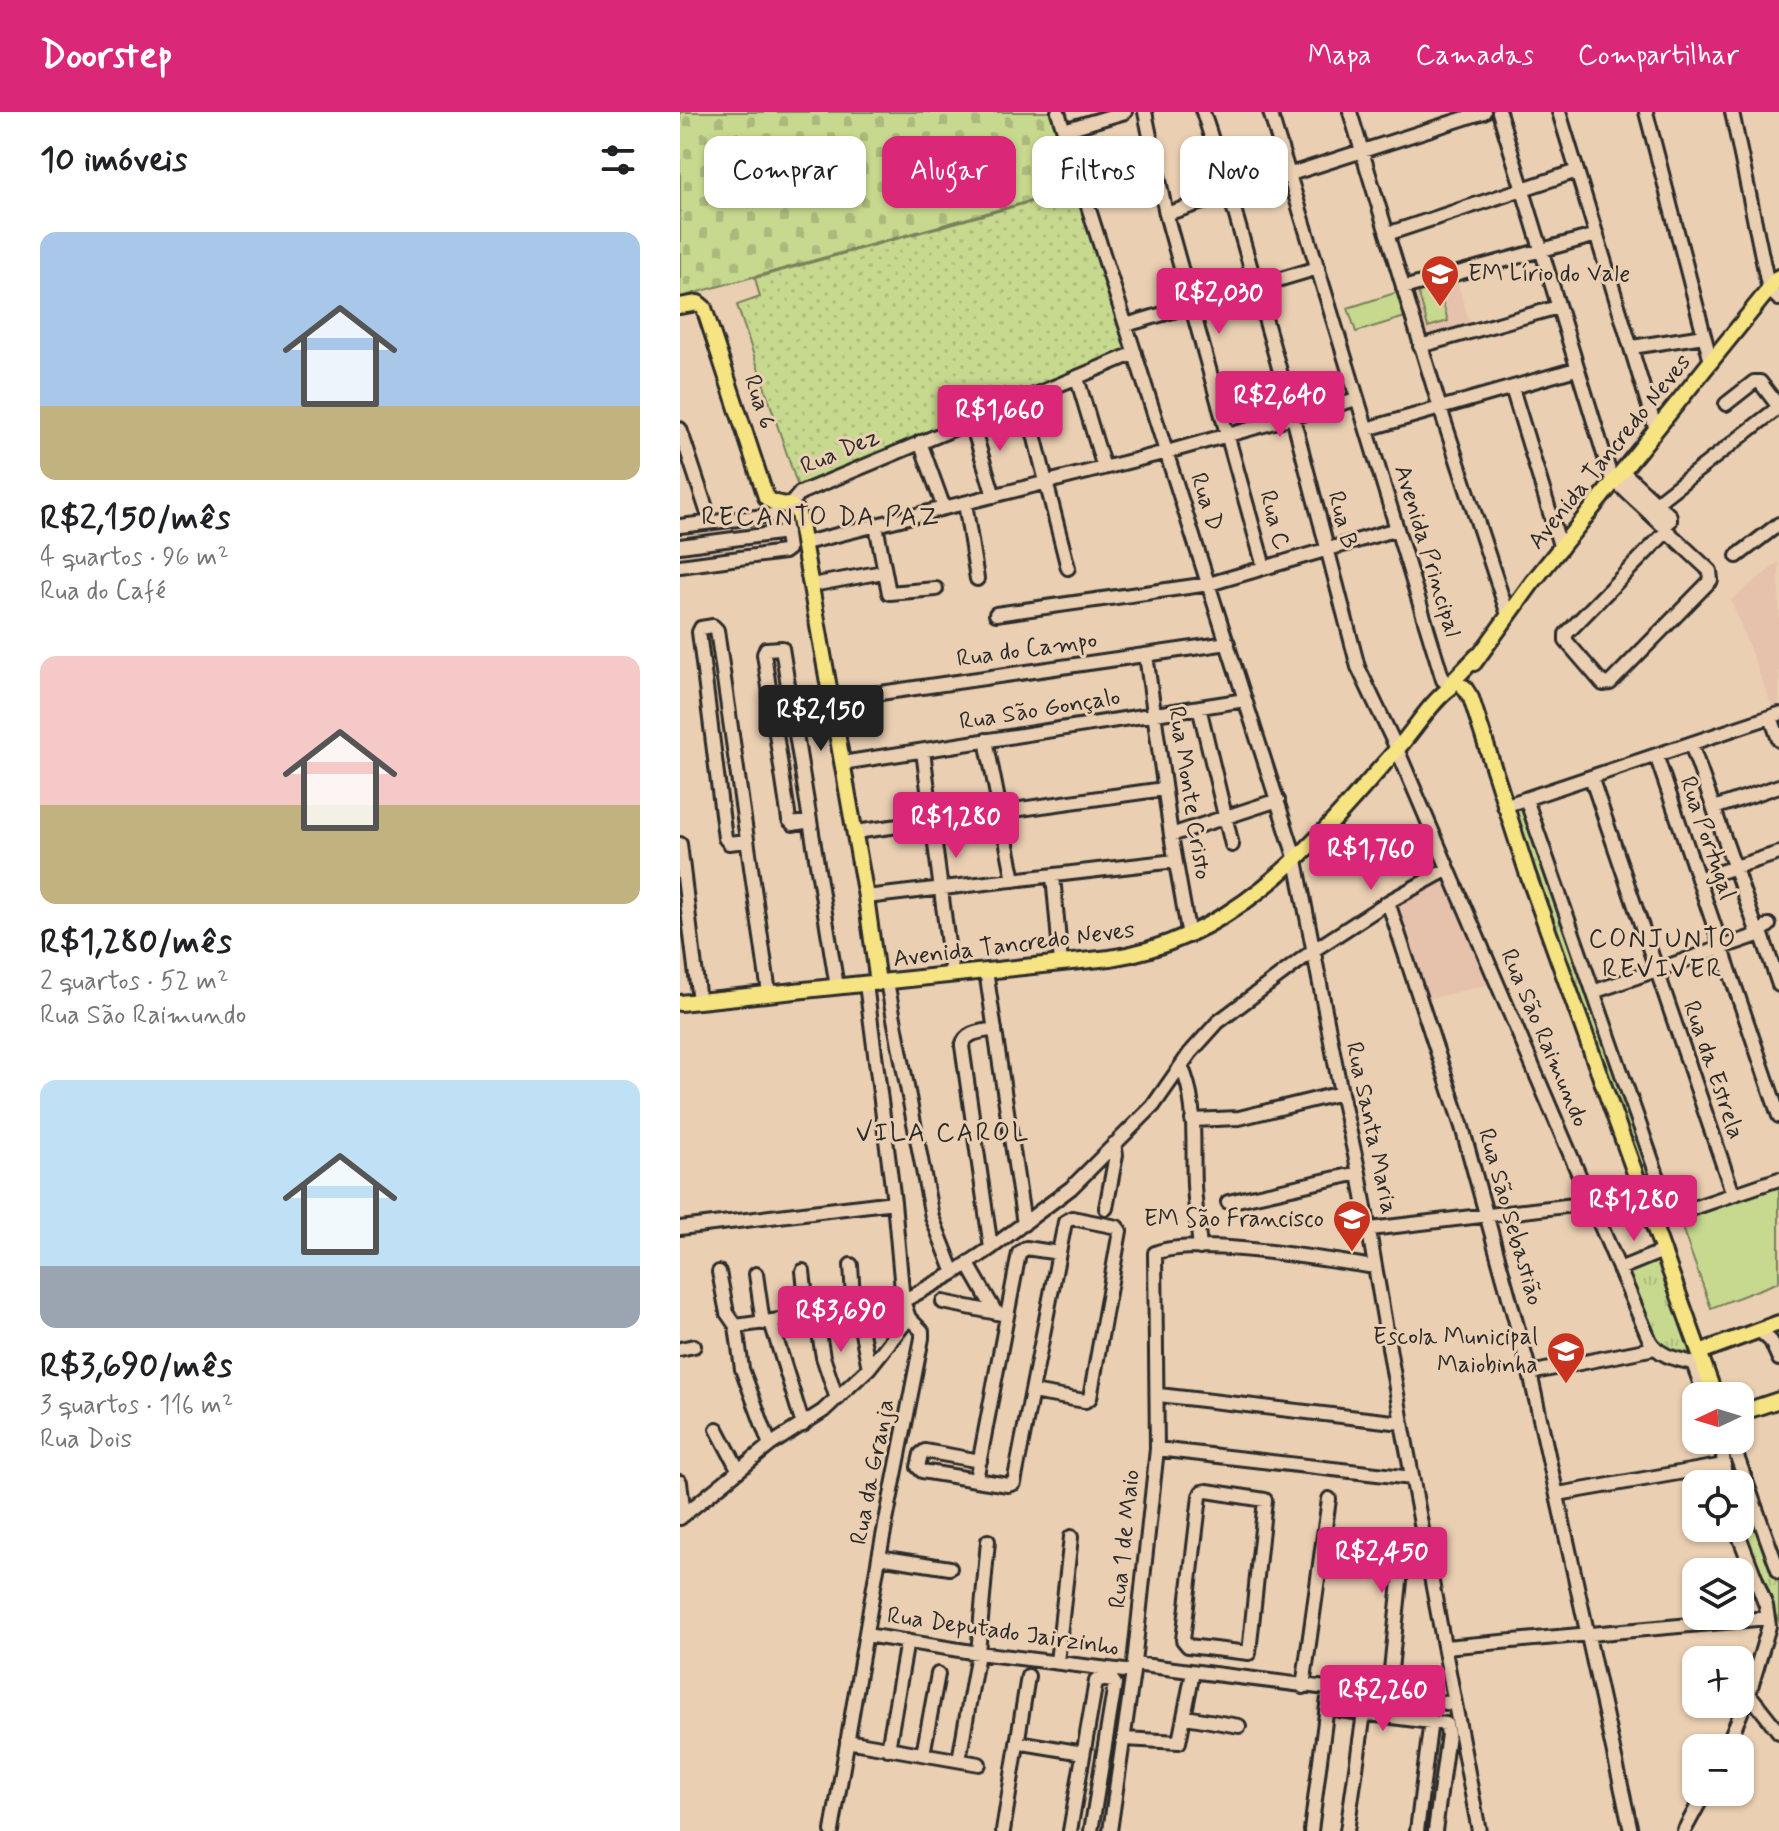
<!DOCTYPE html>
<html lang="pt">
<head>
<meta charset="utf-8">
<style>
	:root { --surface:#fff; --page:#f2f2f2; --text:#202124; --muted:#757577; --accent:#db2777 }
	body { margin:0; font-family:Mynerve,sans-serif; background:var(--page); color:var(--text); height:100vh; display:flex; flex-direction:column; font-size:30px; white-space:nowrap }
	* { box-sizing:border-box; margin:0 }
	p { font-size:26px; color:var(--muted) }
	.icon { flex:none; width:44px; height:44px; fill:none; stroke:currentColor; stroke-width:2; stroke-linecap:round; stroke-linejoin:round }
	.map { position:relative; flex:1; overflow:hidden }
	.details { display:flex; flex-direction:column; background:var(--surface); width:680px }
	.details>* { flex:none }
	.guide { position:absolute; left:24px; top:24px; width:760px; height:72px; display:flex; gap:16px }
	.needle { width:52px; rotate:266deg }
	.fabs { position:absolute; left:1002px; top:1270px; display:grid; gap:16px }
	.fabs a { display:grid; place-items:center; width:72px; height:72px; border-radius:16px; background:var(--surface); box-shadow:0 2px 6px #0004; font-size:40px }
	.price { position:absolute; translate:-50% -68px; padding:0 18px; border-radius:8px; background:var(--accent); color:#fff; font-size:26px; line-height:52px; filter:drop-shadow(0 2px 4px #0008) }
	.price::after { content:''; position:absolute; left:50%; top:48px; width:24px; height:18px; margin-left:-12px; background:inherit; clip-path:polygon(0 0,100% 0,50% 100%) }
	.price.on { background:#222; color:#fff }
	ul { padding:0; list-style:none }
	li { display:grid; align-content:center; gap:16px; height:424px; padding:0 40px }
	li span { display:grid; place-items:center; height:248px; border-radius:16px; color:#555 }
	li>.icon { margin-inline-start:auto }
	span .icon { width:144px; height:144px; fill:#fffc; stroke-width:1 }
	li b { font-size:34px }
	h2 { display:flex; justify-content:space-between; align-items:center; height:96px; padding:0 40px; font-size:34px }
	.pill { padding:0 28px; border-radius:16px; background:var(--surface); box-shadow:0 2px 6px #0004; font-size:28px; line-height:72px }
	.pill.on { background:var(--accent); color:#fff }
	header { display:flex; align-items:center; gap:48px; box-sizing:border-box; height:112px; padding:0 40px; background:var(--accent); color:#fff }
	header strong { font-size:38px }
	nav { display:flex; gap:44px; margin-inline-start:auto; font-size:28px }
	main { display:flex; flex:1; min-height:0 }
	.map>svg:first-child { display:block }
	.built { fill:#e6c1ab }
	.grass { fill:url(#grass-dots); stroke:#79825c; stroke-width:2 }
	.cemetery { fill:url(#cemetery-stones); stroke:#79825c; stroke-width:2 }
	.park { fill:url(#park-tufts); stroke:#79825c; stroke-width:2 }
	.pitch { fill:#c7d98e; stroke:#79825c; stroke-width:2 }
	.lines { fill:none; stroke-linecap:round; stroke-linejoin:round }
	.minor-casing { stroke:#2b2b2b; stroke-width:18 }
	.major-casing { stroke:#2b2b2b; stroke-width:20 }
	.minor { stroke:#eacfb2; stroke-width:12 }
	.major { stroke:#f6e381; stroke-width:14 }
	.labels { text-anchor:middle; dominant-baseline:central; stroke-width:6; stroke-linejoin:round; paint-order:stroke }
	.poi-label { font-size:24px; fill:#2b2b2b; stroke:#eacfb2; text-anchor:end }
	.street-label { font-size:24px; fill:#2b2b2b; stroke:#eacfb2 }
	.neighbourhood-label { font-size:26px; letter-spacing:2px; fill:#2b2b2b; stroke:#eacfb2 }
</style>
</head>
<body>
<header>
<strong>Doorstep</strong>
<nav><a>Mapa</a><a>Camadas</a><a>Compartilhar</a></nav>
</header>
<main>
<section class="details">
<h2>10 imóveis<svg class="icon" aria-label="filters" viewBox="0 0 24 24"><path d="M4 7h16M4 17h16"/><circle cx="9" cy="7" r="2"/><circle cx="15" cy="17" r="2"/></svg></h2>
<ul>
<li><span style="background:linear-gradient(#a9c7e8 70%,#c2b280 0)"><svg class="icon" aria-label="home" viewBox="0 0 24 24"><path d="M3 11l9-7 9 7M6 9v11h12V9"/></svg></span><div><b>R$2,150/mês</b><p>4 quartos · 96 m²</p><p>Rua do Café</p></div></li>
<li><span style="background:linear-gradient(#f6c9c9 60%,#c2b280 0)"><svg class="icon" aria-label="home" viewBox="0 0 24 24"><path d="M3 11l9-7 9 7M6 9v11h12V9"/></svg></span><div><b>R$1,280/mês</b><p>2 quartos · 52 m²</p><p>Rua São Raimundo</p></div></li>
<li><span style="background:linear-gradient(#bfe0f5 75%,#9aa5b1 0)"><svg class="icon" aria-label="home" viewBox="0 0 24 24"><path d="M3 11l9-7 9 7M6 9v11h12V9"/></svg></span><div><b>R$3,690/mês</b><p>3 quartos · 116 m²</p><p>Rua Dois</p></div></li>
</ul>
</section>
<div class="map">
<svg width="1099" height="1719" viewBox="0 0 1099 1719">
	<defs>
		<pattern id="grass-dots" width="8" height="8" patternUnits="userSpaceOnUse" patternTransform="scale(2)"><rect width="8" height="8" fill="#c7d98e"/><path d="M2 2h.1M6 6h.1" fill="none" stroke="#abba7b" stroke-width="1.8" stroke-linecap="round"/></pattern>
		<pattern id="cemetery-stones" width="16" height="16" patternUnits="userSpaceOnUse" patternTransform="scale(2)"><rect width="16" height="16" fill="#c7d98e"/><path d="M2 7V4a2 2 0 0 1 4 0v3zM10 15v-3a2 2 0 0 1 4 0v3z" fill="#abba7b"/></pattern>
		<pattern id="park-tufts" width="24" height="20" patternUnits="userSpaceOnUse" patternTransform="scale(2)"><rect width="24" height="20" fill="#c7d98e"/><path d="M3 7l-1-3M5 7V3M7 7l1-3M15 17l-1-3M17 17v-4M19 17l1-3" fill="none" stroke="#abba7b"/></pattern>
	</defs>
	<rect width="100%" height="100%" fill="#eacfb2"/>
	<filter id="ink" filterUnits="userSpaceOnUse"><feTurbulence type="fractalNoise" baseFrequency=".0125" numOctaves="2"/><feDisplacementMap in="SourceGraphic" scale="16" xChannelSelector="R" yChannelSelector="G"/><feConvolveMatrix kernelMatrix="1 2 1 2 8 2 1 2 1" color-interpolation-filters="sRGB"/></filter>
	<g filter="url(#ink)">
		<!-- built -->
		<path class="built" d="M 776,166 L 790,213 L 745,227 L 730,179 Z
			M 1099,450 L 1099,592 L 1092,594 L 1051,488 Z
			M 766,766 L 810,872 L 748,887 L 714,793 Z"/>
		<!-- grass -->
		<path class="grass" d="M 398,77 L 451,240 L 119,378 L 57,193 L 80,185 L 75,166 Z"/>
		<!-- cemetery -->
		<path class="cemetery" d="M 0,0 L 372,0 L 397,76 L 0,185 Z"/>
		<!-- park -->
		<path class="park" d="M 845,694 L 986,1100 L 975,1104 L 829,699 Z
			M 978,1144 L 1015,1242 L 977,1234 L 945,1158 Z
			M 1051,1343 L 1099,1472 L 1099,1509 L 1093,1499 L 1060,1409 L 1060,1372 L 1049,1372 Z"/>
		<!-- pitch -->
		<path class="pitch" d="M 758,173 L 768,209 L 748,215 L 738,179 Z
			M 718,180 L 725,205 L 676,220 L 668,196 Z
			M 1099,1073 L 1099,1170 L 1031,1196 L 1000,1110 Z"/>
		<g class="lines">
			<!-- minor casing -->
			<g class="minor-casing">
				<path id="minor" d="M 378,0 L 616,748 L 661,981 L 679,1061 L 722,1311 L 799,1719
					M 465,0 L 486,102 L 584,455
					M 523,0 L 550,83 L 613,305 L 678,555 L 717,637 L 970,1229 C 980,1245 997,1247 1013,1251 L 1025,1284
					M 590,0 L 763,568 L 770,574
					M 670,0 L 760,296 L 828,503
					M 819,0 L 933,372
					M 879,0 L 976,318
					M 966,0 L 1031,250
					M 1052,0 L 1089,178 L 1099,187
					M 384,18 L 445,0
					M 486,102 L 804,0
					M 707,122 L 897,59
					M 723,176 L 917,123
					M 446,213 L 638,156
					M 740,234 L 878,195
					M 952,235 L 1024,224
					M 397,266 L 424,356
					M 832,276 L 881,437
					M 345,287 L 388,456
					M 1046,292 L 1074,270 L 1080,270 L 1099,295
					M 291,309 L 314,384
					M 0,317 L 27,399
					M 687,317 L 896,257
					M 240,330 L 264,396
					M 935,369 L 981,412 L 985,413 L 990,409 L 990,404 L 943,360
					M 285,391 L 297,467
					M 976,391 L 1099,295
					M 110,393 L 120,381 L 455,241
					M 196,413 L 209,481 L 256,477
					M 985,413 L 987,419 L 1030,459 L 1031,468 L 930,571 L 923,572 L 886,529 L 886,522 L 987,419
					M 0,414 L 93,403 L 104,409 L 108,437 L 104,440 L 0,454
					M 125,431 L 487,340 L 677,287
					M 0,434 L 106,420
					M 1057,444 L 1099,412
					M 132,473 L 203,460
					M 316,502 L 529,472 L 717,417
					M 466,543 L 491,723 L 509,824
					M 152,588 L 548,531
					M 519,595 L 552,733
					M 1091,605 L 1099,628
					M 306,628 L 334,768
					M 1011,632 L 1076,816 L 1082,823 L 1099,873
					M 243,639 L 272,863
					M 976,643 L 1099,1004
					M 162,651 L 565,588
					M 911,665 L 1053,1082
					M 846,687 L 991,1103
					M 824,694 L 1099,602
					M 1034,696 L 1099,674
					M 130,709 L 113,712 L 109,708 L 84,542 L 86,537 L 102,536 L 157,875
					M 175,720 L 484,677
					M 491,723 L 598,688
					M 67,729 L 49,731 L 45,726 L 19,520 L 21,516 L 33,514 L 37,518 L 89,881
					M 0,732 L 19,889
					M 373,764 L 381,851
					M 1018,767 L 1099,741
					M 186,785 L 495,749
					M 708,790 L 782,1015 L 850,1261 L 951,1719
					M 306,859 L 344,1112
					M 207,870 L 252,1105 L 274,1161
					M 913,880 L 1075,824 L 1089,813
					M 501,954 C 518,989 512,1035 514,1073 C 515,1094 518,1115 520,1136
					M 512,1008 L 559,1006 L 661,981
					M 548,1090 L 679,1061
					M 426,1096 L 436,1043 L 434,1032
					M 972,1110 L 1099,1067
					M 0,1116 L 214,1090
					M 690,1117 L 911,1091
					M 311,1136 L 282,934 C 286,919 302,920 315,917
					M 288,1152 L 316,1201
					M 171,1153 L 174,1202
					M 939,1157 L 983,1139
					M 123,1159 L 128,1205
					M 39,1160 L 47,1201 L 56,1214
					M 76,1162 L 83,1211
					M 223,1189 L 274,1161 L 311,1136 L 391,1076 L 473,994 L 510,941 L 538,910 L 634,838 L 708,790 L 768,757
					M 263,1190 L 327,1203
					M 178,1201 L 189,1256
					M 136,1203 L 143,1245 L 157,1287
					M 91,1210 L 123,1313
					M 56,1214 L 136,1203 L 225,1197
					M 56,1214 L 62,1257 L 90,1333
					M 1079,1218 L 1091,1229 L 1099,1247
					M 0,1237 L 14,1234
					M 850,1261 L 975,1236
					M 352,1280 L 405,1289 L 410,1286 L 440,1119 L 437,1115 L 392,1106 L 385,1110 C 368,1197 351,1284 334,1371 L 328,1373 L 296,1368 L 339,1141 L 346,1136 L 379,1141
					M 479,1283 L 722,1311
					M 37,1317 L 58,1357
					M 1042,1328 L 1045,1372
					M 1051,1328 L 1099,1460
					M 477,1337 L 732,1366
					M 296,1368 L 242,1359 L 238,1355 L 241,1342 L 245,1339 L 300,1349
					M 0,1370 L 4,1403
					M 527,1379 L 585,1388 L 569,1541 L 508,1534 L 503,1528 L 520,1384 L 522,1380 Z
					M 878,1382 L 1044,1353
					M 0,1406 L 90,1333 L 143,1299 L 189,1256 L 229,1206
					M 642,1439 L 722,1449 L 710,1568
					M 199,1445 L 270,1456
					M 186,1523 L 298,1541 L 453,1560
					M 765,1535 L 1088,1506
					M 377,1550 L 391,1425
					M 454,1552 L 775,1592
					M 623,1575 L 649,1387
					M 1069,1582 L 1099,1620
					M 659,1598 L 766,1612 L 768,1622 L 755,1719
					M 506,1605 L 559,1614
					M 445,1627 L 499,1630 L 513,1560
					M 167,1629 L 299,1652
					M 337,1630 L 403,1641
					M 1046,1636 L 1069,1582 L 1089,1514 L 1086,1494 L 1056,1416
					M 208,1637 L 227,1529
					M 243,1642 L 258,1562
					M 279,1648 L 298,1541 L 308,1429
					M 152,1719 L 199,1445 L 242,1226 L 242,1219 L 229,1206 L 223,1189 L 214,1090 L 186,872
					M 323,1719 L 348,1564
					M 390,1719 L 416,1569 L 419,1567 L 433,1569 L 435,1572 L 411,1719
					M 430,1719 L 453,1560 L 477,1337 L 475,1141 C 518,1124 646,1148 695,1155
					M 631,1719 L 649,1578
					M 667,1719 L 684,1601
					M 737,1719 L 751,1608
					M 1004,1719 L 1025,1680"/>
			</g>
			<!-- major casing -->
			<g class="major-casing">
				<path id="major" d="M 0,194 L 18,191 L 24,196 L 86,385 C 95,396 110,388 118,401 L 186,785 L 198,871
					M 794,551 L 852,471 L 1099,165
					M 784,575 L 791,586 L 847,760 L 1035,1284
					M 0,891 L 430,846 C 559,827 637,728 718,636 C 735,617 750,591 770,576 L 772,570 L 797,544
					M 1020,1240 L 1099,1211
					M 1060,1301 L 1099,1288"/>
			</g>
			<!-- minor -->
			<use href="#minor" class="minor"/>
			<!-- major -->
			<use href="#major" class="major"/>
		</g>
	</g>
	<!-- icons -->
	<defs>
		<g id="school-pin" transform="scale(2)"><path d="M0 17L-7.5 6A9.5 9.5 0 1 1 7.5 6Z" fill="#c8321e" stroke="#eacfb2"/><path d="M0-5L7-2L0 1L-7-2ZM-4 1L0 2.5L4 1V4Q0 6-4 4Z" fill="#fff"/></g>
	</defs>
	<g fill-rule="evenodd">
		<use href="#school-pin" x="760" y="162"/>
		<use href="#school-pin" x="672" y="1107"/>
		<use href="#school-pin" x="886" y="1239"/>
	</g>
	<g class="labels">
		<!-- poi labels -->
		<g class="poi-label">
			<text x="788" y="162" text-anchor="start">EM Lírio do Vale</text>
			<text x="644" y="1107">EM São Francisco</text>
			<text x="858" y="1225">Escola Municipal<tspan x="858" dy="28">Maiobinha</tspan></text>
		</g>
		<!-- street labels -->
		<g class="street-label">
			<text transform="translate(79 290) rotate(72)">Rua 6</text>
			<text transform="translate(160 340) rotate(-23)">Rua Dez</text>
			<text transform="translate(930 340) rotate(-51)">Avenida Tancredo Neves</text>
			<text transform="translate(526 390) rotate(72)">Rua D</text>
			<text transform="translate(594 408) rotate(75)">Rua C</text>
			<text transform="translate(662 408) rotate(75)">Rua B</text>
			<text transform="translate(747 439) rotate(73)">Avenida Principal</text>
			<text transform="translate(347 538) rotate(-8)">Rua do Campo</text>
			<text transform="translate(360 598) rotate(-9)">Rua São Gonçalo</text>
			<text transform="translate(509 681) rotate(81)">Rua Monte Cristo</text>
			<text transform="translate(1027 726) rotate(71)">Rua Portugal</text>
			<text transform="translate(334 833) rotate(-7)">Avenida Tancredo Neves</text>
			<text transform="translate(864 926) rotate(67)">Rua São Raimundo</text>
			<text transform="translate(1033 958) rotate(71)">Rua da Estrela</text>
			<text transform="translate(691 1016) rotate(78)">Rua Santa Maria</text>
			<text transform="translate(830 1105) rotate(74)">Rua São Sebastião</text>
			<text transform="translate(193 1360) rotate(-79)">Rua da Granja</text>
			<text transform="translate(445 1427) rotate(-84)">Rua 1 de Maio</text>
			<text transform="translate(323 1520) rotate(8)">Rua Deputado Jairzinho</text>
		</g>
		<!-- neighbourhood labels -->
		<g class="neighbourhood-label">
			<text x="141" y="406">RECANTO DA PAZ</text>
			<text x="983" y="828">CONJUNTO<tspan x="983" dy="30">REVIVER</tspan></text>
			<text x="263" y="1022">VILA CAROL</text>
		</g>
	</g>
</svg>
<div class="fabs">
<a><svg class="needle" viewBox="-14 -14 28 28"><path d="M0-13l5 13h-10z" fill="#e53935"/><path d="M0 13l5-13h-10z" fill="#757577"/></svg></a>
<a><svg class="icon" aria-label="locate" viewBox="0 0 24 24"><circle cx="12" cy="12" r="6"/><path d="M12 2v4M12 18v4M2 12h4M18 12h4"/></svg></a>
<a><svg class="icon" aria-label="layers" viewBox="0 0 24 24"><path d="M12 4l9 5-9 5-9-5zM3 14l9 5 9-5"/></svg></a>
<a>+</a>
<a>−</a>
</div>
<b class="price" style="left:539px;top:224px">R$2,030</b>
<b class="price" style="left:600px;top:327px">R$2,640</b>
<b class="price" style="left:320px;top:341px">R$1,660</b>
<b class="price on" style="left:141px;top:641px">R$2,150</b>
<b class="price" style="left:276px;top:748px">R$1,280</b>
<b class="price" style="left:691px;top:780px">R$1,760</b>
<b class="price" style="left:954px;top:1131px">R$1,280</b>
<b class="price" style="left:161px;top:1242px">R$3,690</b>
<b class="price" style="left:702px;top:1483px">R$2,450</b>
<b class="price" style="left:703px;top:1621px">R$2,260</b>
<div class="guide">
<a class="pill">Comprar</a>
<a class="pill on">Alugar</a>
<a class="pill">Filtros</a>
<a class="pill">Novo</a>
</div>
</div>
</main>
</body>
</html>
